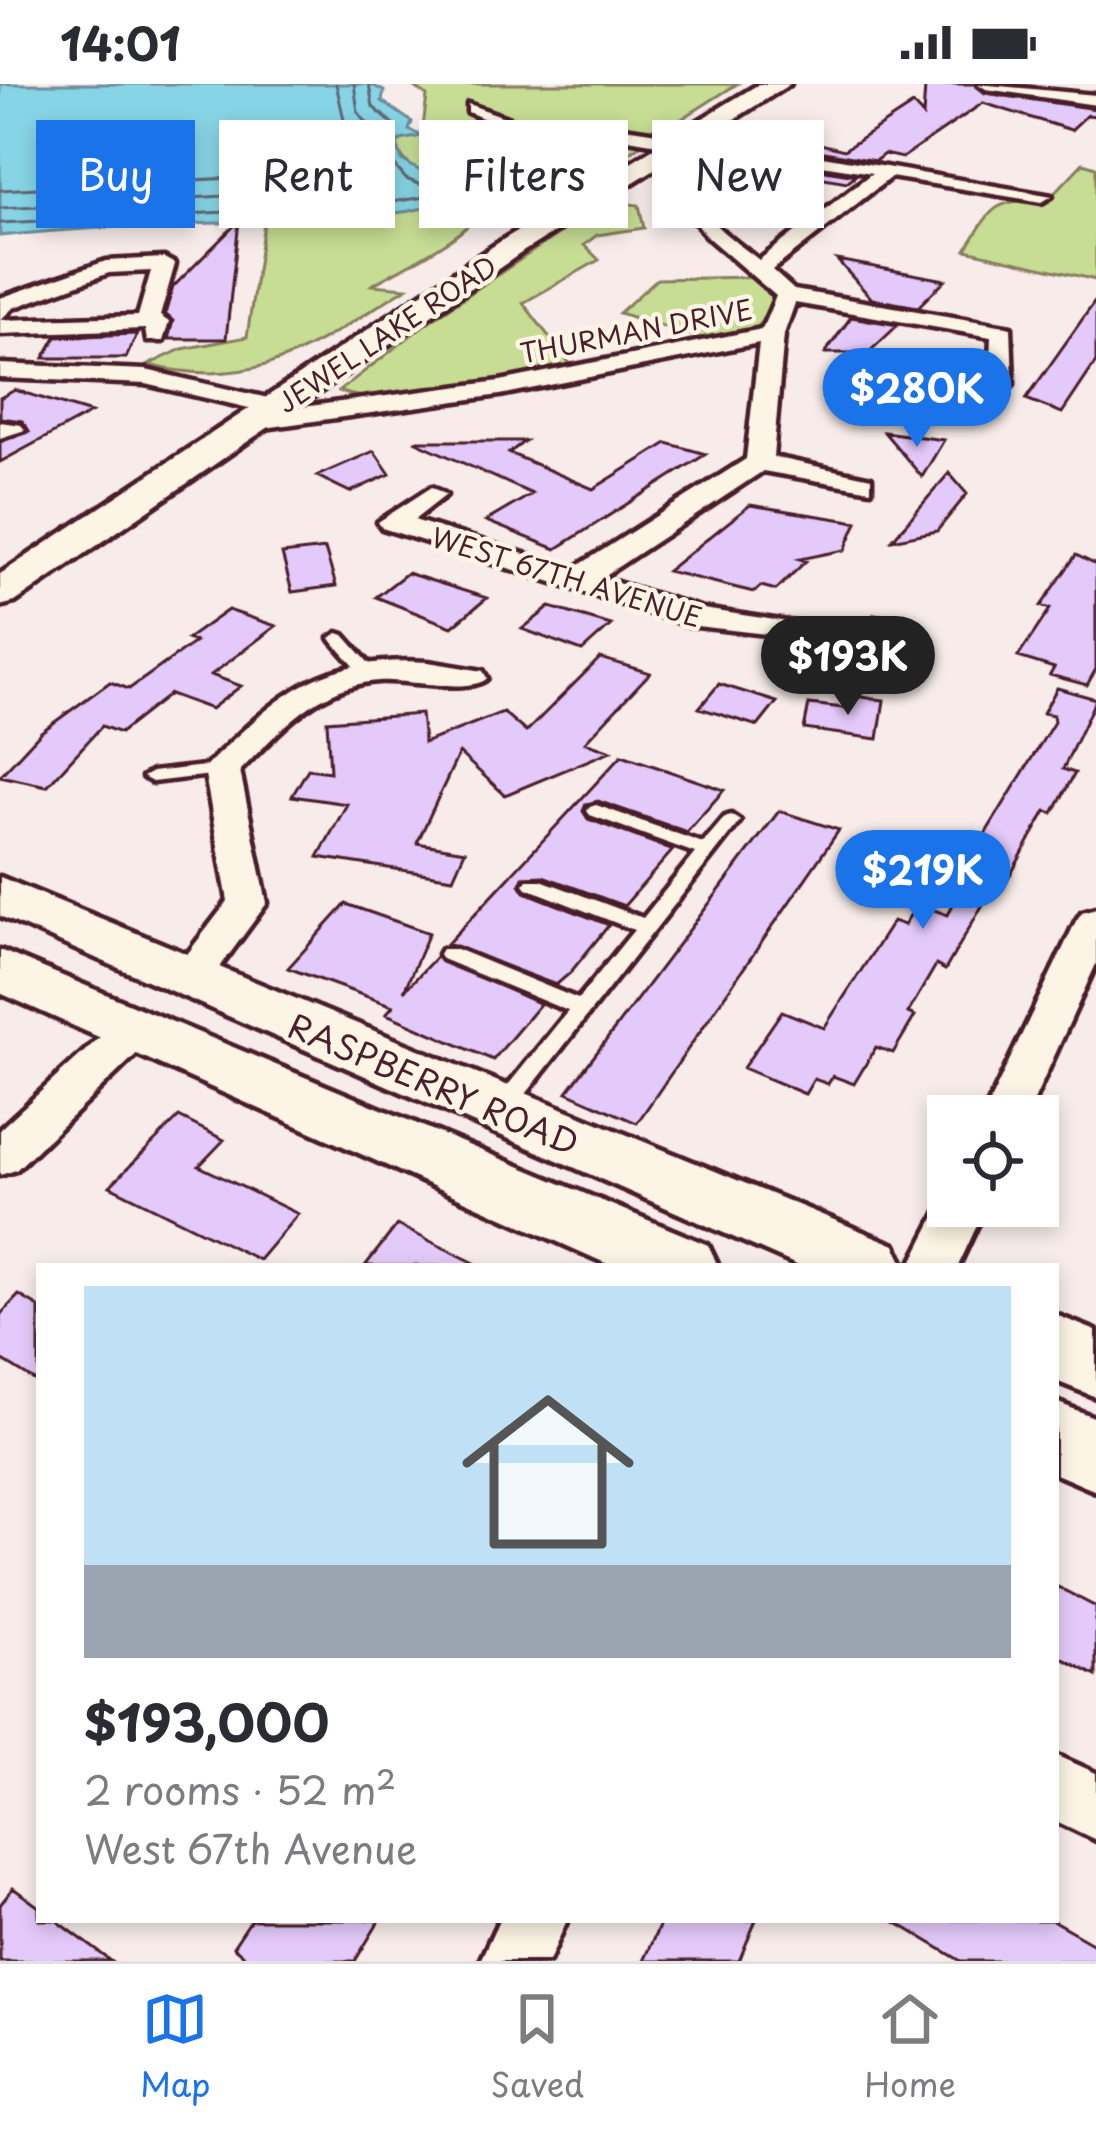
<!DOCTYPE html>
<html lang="en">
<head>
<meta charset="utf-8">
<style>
	:root { --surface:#fff; --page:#f2f2f3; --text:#2b2b33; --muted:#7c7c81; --line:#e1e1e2; --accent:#1a73e8 }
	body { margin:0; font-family:"Playpen Sans",sans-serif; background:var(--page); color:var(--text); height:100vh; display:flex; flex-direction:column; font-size:45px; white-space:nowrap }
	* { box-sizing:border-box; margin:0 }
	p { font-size:39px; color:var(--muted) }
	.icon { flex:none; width:66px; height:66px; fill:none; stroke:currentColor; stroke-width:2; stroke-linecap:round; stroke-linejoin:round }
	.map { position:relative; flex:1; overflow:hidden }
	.side { position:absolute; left:36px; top:1179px; width:1023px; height:660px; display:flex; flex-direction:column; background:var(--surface); border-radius:0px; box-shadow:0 6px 18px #0003 }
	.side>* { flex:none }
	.hud { position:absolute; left:36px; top:36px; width:1026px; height:108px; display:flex; gap:24px }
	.tools { position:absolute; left:927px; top:1011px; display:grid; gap:24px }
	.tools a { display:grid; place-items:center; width:132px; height:132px; border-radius:0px; background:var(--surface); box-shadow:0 6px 18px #0003; font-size:60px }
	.price { position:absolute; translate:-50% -102px; padding:0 27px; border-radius:42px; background:var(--accent); color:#fff; font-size:39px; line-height:78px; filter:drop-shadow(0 3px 6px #0008) }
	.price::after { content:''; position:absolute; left:50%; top:72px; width:36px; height:27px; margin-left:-18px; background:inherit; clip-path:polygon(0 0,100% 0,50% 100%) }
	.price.on { background:#222; color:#fff }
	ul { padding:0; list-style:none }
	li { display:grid; align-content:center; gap:24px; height:636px; padding:0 48px }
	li+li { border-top:3px solid var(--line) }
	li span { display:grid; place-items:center; height:372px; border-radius:0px; color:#555 }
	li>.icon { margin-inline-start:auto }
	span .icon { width:216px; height:216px; fill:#fffc; stroke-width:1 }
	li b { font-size:51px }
	.pill { padding:0 42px; border-radius:0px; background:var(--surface); box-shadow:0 6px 18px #0003; font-size:42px; line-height:108px }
	.pill.on { background:var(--accent); color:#fff }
	.status { display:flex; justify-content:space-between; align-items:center; height:84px; padding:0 60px; background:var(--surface); direction:ltr }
	.status svg { height:33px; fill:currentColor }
	.dock { display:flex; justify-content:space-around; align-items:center; height:168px; border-top:3px solid var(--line); background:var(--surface); font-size:33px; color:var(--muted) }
	.dock a { display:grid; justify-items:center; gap:6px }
	.dock .on { color:var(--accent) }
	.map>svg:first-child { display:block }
	.green { fill:#c6dd93; stroke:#887e5f; stroke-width:3 }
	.water { fill:#86d4e5; stroke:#6e8c9b; stroke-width:3 }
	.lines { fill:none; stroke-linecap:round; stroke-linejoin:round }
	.shore { stroke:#626775; stroke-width:3 }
	.building { fill:#e4cafa; stroke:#4a1f2b; stroke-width:3 }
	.lane-casing { stroke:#4a1f2b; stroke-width:9 }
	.street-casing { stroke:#4a1f2b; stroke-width:9 }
	.secondary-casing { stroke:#4a1f2b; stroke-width:9 }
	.lane { fill:#fcf5e5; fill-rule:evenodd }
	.street { fill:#fcf5e5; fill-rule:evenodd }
	.secondary { fill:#fcf5e5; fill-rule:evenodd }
	.labels { text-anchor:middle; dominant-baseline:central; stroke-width:9; stroke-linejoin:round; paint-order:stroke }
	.far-street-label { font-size:27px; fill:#4a1f2b; stroke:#fcf5e5 }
	.street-label { font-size:33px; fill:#4a1f2b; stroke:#fcf5e5 }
</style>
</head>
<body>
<div class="status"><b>14:01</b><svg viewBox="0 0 49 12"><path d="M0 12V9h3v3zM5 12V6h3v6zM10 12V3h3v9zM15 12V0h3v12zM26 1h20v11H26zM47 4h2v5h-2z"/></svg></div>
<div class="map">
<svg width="1096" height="1877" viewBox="0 0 1096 1877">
	<rect width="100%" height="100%" fill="#f7ece9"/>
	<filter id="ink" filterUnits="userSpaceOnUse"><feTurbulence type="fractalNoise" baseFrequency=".00833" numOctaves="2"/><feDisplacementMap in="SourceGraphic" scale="24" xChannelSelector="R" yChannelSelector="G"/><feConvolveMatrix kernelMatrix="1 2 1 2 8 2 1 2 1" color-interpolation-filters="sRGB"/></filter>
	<g filter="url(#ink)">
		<!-- green -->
		<path class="green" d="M 410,0 L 737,0 L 547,120 L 522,104 L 483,120 C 475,151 400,184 372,201 L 407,204 C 314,260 262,309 148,281 L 182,265 L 247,253 L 264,139 L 317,134 L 432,91 L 414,86 L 394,64 L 403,53 L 422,51 L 427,12 Z
			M 1083,79 L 1096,83 L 1096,196 L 966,166 C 992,123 994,114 1047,117 Z
			M 607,117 L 639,121 L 644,144 L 597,151 L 584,161 L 599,176 L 523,219 L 571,281 C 513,293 393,330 339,307 L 428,238 Z
			M 752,193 L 776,210 L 758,243 L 702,254 L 619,229 L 657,195 Z"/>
		<!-- water -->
		<path class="water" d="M 0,0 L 369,0 L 384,7 L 382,17 L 412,38 L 409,46 L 422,52 L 396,57 L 402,76 L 452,106 L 448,117 C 406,132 364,132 320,134 C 209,141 113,140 0,152 Z"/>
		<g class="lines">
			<!-- shore -->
			<path class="shore" d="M 0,106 L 349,88 L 351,67 L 336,0
				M 0,124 L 380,104 L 384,97 L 368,70 L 371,44 L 358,28 L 354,0
				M 0,139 L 370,121 L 425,113 L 427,103 L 406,95 L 384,69 L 384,54 L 393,40 L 373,23 L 369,0"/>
		</g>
		<!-- building -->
		<path class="building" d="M 938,0 L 974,0 L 985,9 L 1096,25 L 1096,32 L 1087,31 L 1071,46 L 983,19 L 902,74 L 884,70 L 875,77 L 767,58 L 785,51 L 844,66 L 913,21 L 923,32 L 925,3 Z
			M 732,71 L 856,91 L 847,98 L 720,76 Z
			M 239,137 L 226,255 L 168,255 L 173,237 L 165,230 L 173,203 Z
			M 837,176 L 945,196 L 918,223 L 872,215 Z
			M 1096,216 L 1096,278 L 1062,329 L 1026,315 Z
			M 851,233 L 898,241 L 868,269 L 825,269 Z
			M 137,250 L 126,274 L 44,274 L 56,253 Z
			M 15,306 L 91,329 L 0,378 L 0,358 L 29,347 L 22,337 L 0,334 L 0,314 Z
			M 884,348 L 944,356 L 922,393 Z
			M 414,357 L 525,357 L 509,369 L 593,405 L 667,359 L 706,370 L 556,465 L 486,437 L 532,410 Z
			M 374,367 L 390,390 L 350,408 L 317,392 Z
			M 949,389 L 967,410 L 937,447 L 892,456 Z
			M 750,421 L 857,438 L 845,466 L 800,475 L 806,477 L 776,506 L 761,502 L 754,508 L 667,487 Z
			M 325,465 L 336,502 L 292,508 L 282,470 Z
			M 1076,471 L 1096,481 L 1096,585 L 1087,601 L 1050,591 L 1054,584 L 1018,573 L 1050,525 L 1041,522 Z
			M 407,489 L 487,514 L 452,543 L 376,513 Z
			M 550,523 L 611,541 L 582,567 L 522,545 Z
			M 228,526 L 276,542 L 211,591 L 241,602 L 211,625 L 170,610 L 120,649 L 102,642 L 47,702 L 0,692 L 41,648 L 110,598 L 129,605 L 195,558 L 187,555 Z
			M 874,530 L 910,535 L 905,562 L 867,556 Z
			M 600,574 L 650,589 L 585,658 L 611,667 L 505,711 L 459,669 L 417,759 L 465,767 L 453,794 L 318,773 L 347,720 L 292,712 L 308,685 L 330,688 L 327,637 L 421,630 L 424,659 L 503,628 L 526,648 Z
			M 719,600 L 777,618 L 758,642 L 699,624 Z
			M 1057,604 L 1096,615 L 1063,685 L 1075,689 L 1053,729 L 1046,727 L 1002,806 L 993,803 L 945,886 L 936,881 L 908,929 L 915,932 L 893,969 L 876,963 L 854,1000 L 833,992 L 828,1000 L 814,995 L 805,1010 L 743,984 L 782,927 L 824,944 L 893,837 L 904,841 L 917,820 L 948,831 L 987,747 L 1054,638 L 1053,631 L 1043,629 Z
			M 847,611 L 884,616 L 878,655 L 804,645 L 809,620 L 844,624 Z
			M 622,671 L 724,706 L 687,748 L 598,717 L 586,720 L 583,727 L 588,735 L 673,766 L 624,822 L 543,792 L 523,793 L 520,800 L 525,808 L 609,841 L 570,889 L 556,901 L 447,860 Z
			M 779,727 L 839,746 L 637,1039 L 567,1008 Z
			M 346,820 L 429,849 L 404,907 L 436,873 L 540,920 L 493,976 L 386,930 L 393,922 L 288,884 Z
			M 179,1033 L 224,1056 L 199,1082 L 298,1130 L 259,1176 L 110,1102 Z
			M 397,1141 L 481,1182 L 365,1182 Z
			M 19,1211 L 39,1223 L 39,1299 L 0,1275 L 0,1231 Z
			M 1056,1502 L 1096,1523 L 1096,1592 L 1056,1571 Z
			M 13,1804 L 39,1823 L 39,1836 L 56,1836 L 111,1877 L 0,1877 L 0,1821 Z
			M 251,1836 L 380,1836 L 355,1877 L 250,1877 L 233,1863 Z
			M 662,1836 L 756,1836 L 739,1877 L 643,1877 Z
			M 892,1836 L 1052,1836 L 1096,1861 L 1096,1877 L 961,1877 Z"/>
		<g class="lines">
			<!-- lane casing -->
			<g class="lane-casing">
				<path id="lane" d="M 338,549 L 344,551 L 375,586 L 375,592 L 363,592 L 332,557 L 330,554 Z
					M 222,680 L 231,685 L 228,689 L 152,698 L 143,693 L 152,688 Z
					M 596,721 L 703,759 L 725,733 L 731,731 L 740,737 L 508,1033 L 492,1033 L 489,1027 L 492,1021 L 568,927 L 442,875 L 439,870 L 442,865 L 456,865 L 578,915 L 634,846 L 527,804 L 524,800 L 527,796 L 541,796 L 643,834 L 695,769 L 590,731 L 587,727 L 590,723 Z"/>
			</g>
			<!-- street casing -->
			<g class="street-casing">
				<path id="street" d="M 978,0 L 1096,11 L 1096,21 L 986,5 Z
					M 468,20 L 521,39 L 605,41 L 676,52 L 684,48 L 1052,112 L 1042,118 L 891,93 L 772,186 L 794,206 L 1011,243 L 1013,300 L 1001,307 L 989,300 L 991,253 L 795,219 L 784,250 L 773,373 L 871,394 L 871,406 L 763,387 L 601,494 L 703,525 L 801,540 L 806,547 L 801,554 L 688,541 L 382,444 L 378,438 L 432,403 L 446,411 L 414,436 L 573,485 L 746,375 L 759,259 L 500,311 L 257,345 L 244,337 L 266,328 L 146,300 L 0,294 L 0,280 L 146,286 L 285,318 L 287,325 L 500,297 L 762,245 L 776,212 L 706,152 L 674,108 L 676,90 L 692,66 L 605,51 L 518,49 L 468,28 ZM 709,63 L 872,89 L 759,176 C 737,158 688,128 693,96 C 695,83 707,72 709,63 Z
					M 164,174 L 175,180 L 160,232 L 169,238 L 163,257 L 147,257 L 145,245 L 0,250 L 0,236 L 138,232 L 151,187 L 109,189 L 13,224 L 0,236 L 0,214 L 106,177 Z
					M 0,338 L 21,341 L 25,346 L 0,354 Z
					M 428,578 L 483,587 L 487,594 C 474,610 404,595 378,597 C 318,602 280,646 240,687 L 267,819 L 203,906 L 175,906 L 169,896 L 175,886 L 228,817 L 204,685 L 210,678 C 282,608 322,572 428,578 Z
					M 1096,824 L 1096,880 L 1027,1032 L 983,1032 L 1076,837 L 1082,828 Z
					M 138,928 L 153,932 L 159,943 L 153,954 L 16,1086 L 0,1091 L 0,1045 L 123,932 Z
					M 948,1108 L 948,1122 L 986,1122 L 958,1182 L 910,1182 Z
					M 1056,1671 L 1096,1689 L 1096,1756 L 1056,1737 Z
					M 499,1836 L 567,1836 L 549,1877 L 480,1877 Z"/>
			</g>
			<!-- secondary casing -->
			<g class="secondary-casing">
				<path id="secondary" d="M 759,0 L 790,0 L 524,167 L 15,518 L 0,522 L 0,490 L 504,155 Z
					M 0,793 L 895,1161 L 905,1182 L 799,1182 L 0,832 Z
					M 0,866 L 708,1161 L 718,1182 L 612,1182 L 0,909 Z
					M 1056,1231 L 1096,1247 L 1096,1313 L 1056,1297 Z
					M 1056,1318 L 1096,1334 L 1096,1407 L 1056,1390 Z"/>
			</g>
			<!-- lane -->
			<use href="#lane" class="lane"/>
			<!-- street -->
			<use href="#street" class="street"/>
			<!-- secondary -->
			<use href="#secondary" class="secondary"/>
		</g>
	</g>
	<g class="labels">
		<!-- far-street labels -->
		<g class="far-street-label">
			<text transform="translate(636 246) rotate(-11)">THURMAN DRIVE</text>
			<text transform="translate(386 249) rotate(-34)">JEWEL LAKE ROAD</text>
			<text transform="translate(567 492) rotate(17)">WEST 67TH AVENUE</text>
		</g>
		<!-- street labels -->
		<g class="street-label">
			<text transform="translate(434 999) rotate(23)">RASPBERRY ROAD</text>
		</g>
	</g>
</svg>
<div class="tools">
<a><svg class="icon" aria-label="locate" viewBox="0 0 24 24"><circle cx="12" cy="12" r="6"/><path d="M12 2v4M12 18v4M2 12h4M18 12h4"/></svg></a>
</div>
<b class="price" style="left:917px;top:366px">$280K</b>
<b class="price on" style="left:848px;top:634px">$193K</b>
<b class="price" style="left:923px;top:848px">$219K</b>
<div class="hud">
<a class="pill on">Buy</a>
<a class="pill">Rent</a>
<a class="pill">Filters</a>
<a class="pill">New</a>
</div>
<section class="side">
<ul>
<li><span style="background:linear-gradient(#bfe0f5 75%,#9aa5b1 0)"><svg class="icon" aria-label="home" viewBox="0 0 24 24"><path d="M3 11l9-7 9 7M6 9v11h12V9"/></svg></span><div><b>$193,000</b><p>2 rooms · 52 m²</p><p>West 67th Avenue</p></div></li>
</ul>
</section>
</div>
<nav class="dock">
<a class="on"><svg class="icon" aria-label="map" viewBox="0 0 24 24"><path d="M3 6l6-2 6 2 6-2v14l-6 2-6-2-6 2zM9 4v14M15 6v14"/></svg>Map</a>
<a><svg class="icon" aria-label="saved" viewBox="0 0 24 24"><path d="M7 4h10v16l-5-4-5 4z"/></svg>Saved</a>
<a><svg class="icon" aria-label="home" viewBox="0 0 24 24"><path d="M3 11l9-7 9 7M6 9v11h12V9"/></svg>Home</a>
</nav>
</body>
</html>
